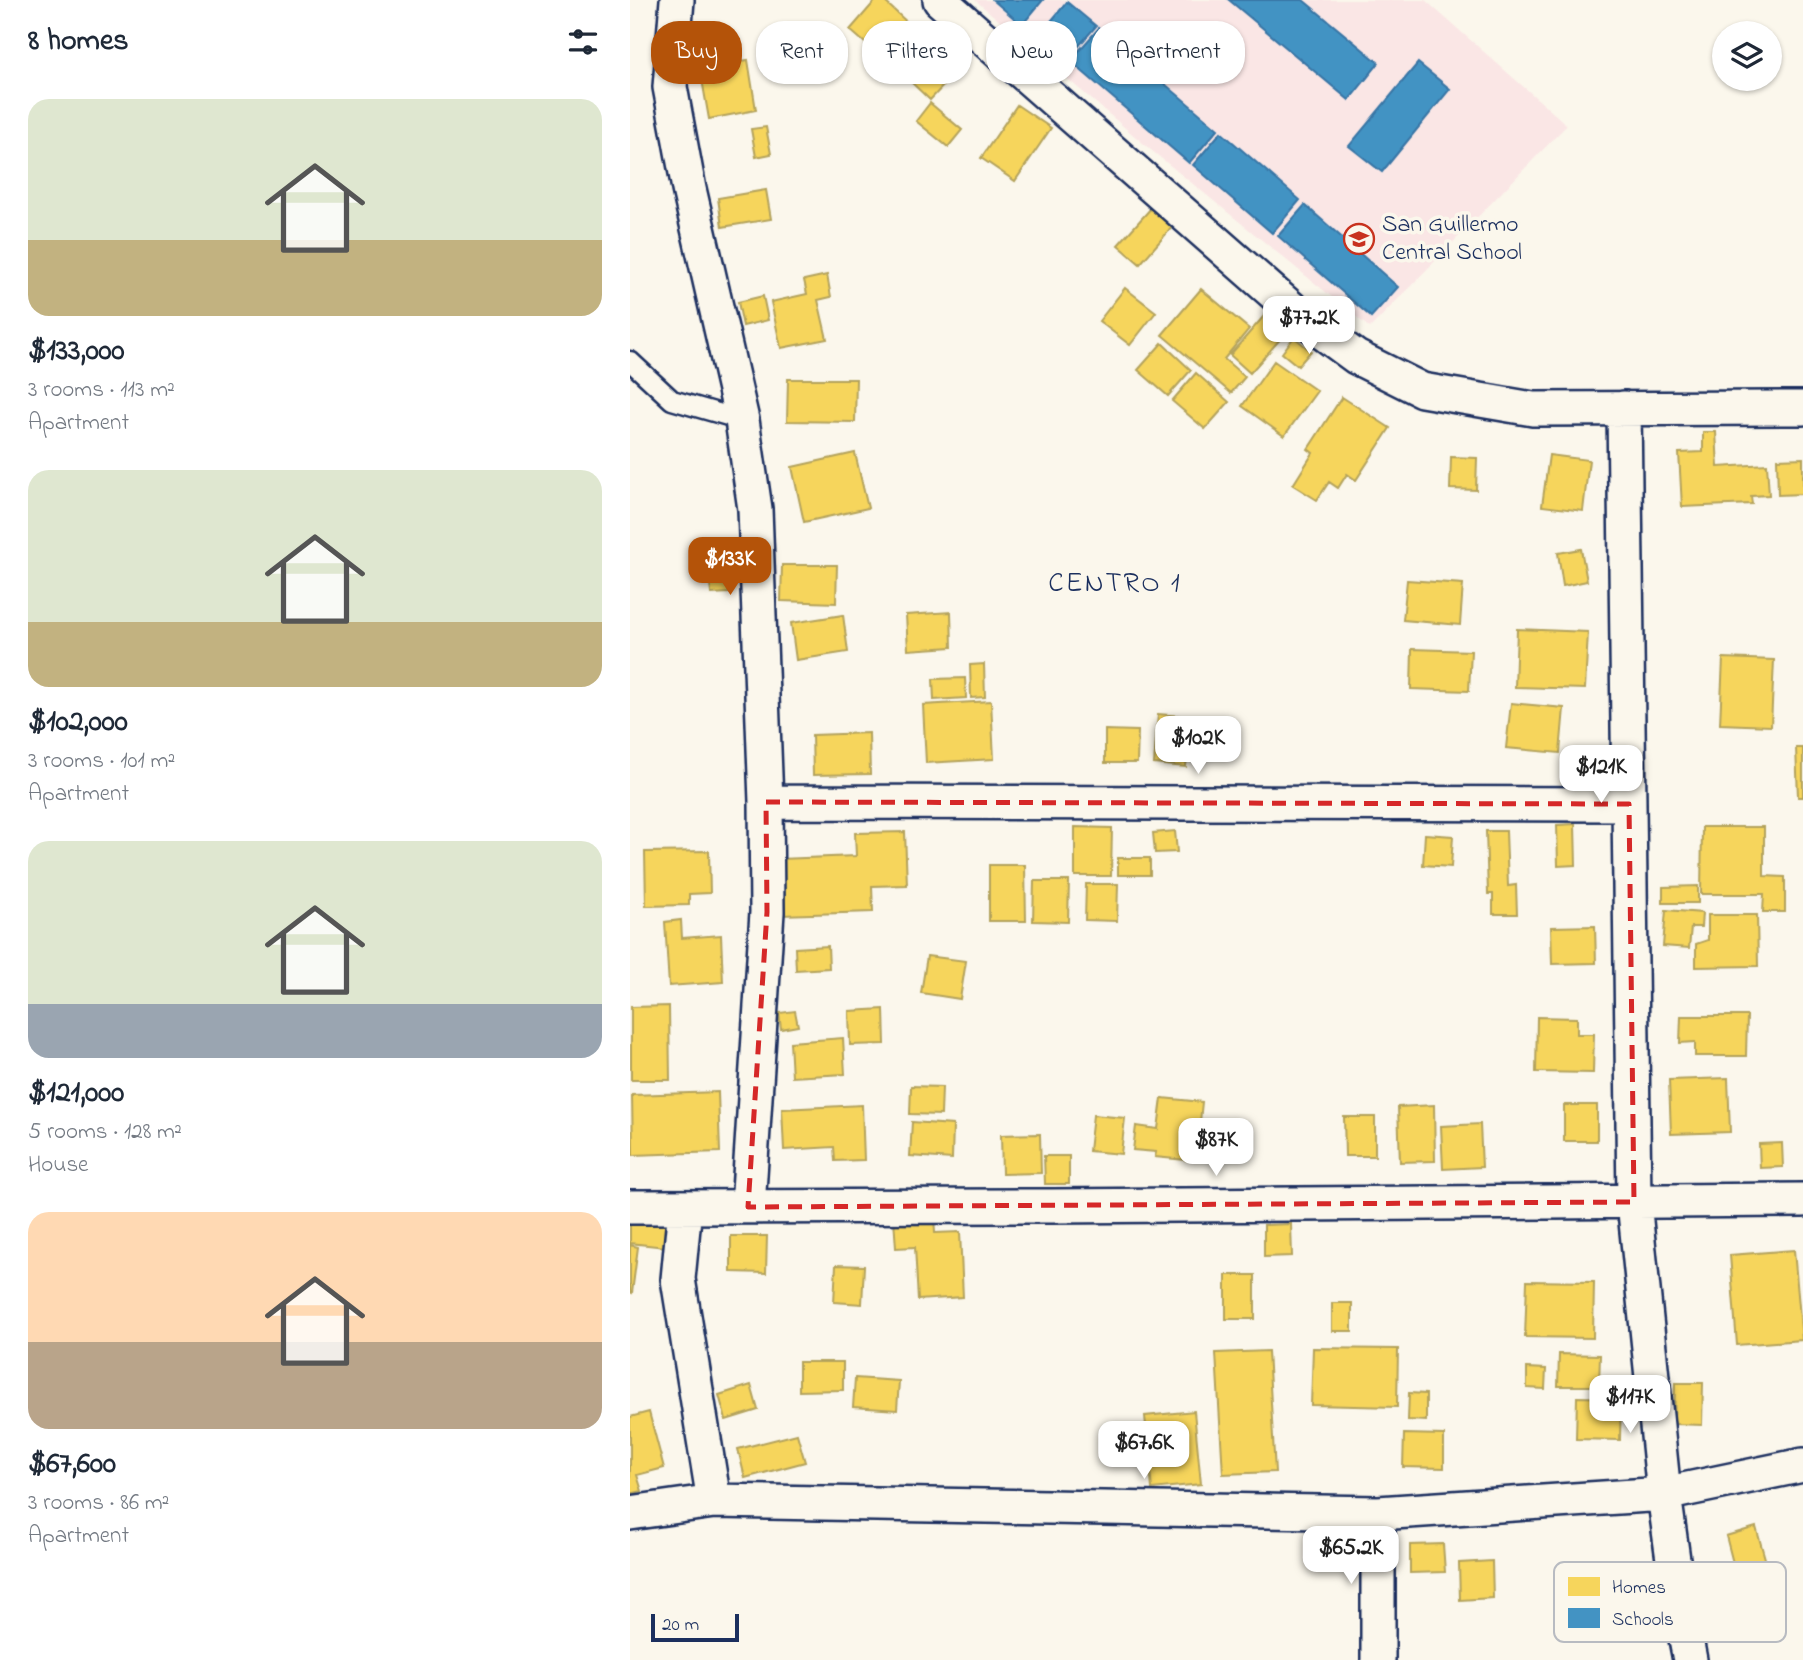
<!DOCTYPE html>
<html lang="en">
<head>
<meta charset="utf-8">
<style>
	:root { --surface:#fff; --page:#f6f6f7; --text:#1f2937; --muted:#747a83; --accent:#b45309 }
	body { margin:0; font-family:"Indie Flower",sans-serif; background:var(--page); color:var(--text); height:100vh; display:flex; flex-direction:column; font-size:26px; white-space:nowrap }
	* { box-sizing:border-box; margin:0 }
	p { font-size:23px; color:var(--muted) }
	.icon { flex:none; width:38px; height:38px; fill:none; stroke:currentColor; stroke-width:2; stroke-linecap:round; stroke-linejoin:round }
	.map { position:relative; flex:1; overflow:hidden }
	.details { display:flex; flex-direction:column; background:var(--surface); width:630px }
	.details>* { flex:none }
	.top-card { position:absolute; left:21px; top:21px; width:665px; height:63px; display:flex; gap:14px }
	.tools { position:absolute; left:1082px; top:21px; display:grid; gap:14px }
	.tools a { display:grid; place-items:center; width:70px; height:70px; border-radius:50%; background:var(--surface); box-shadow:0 2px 5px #0004; font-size:35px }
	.scale { position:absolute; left:21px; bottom:18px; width:88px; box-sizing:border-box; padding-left:7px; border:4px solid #1b2f5e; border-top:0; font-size:19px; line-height:24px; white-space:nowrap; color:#1b2f5e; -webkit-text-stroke:5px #fbf7ec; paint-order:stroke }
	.price { position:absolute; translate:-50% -60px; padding:0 16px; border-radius:14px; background:#fff; color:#222; font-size:23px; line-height:46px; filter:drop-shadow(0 2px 4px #0008) }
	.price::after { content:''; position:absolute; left:50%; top:42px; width:21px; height:16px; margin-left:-10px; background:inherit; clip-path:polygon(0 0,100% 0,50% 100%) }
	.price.selected { background:var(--accent); color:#fff }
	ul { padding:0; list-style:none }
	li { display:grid; align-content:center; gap:14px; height:371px; padding:0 28px }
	li span { display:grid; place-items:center; height:217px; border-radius:21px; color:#555 }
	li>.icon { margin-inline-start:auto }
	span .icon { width:126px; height:126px; fill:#fffc; stroke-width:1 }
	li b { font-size:30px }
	h2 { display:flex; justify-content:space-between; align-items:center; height:84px; padding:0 28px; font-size:30px }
	.chip { padding:0 24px; border-radius:28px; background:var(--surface); box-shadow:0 2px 5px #0004; font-size:24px; line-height:63px }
	.chip.selected { background:var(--accent); color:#fff }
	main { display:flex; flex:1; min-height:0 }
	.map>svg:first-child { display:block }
	.built { fill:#fae6e5 }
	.homes { fill:#f6d55c; stroke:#b4a35d; stroke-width:2 }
	.schools { fill:#4393c3; stroke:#3775a5; stroke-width:2 }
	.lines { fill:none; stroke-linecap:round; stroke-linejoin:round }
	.lane-casing { stroke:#1b2f5e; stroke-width:23 }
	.street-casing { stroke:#1b2f5e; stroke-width:38 }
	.lane { stroke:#fbf7ec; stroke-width:18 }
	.street { stroke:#fbf7ec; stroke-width:33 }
	.marked { fill:none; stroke:#d62828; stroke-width:5; stroke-dasharray:14 9; stroke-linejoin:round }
	.labels { text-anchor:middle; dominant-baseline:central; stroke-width:7; stroke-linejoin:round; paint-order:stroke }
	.poi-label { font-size:24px; fill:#1b2f5e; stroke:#fbf7ec; text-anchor:start }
	.quarter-label { font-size:28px; letter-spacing:2px; fill:#1b2f5e; stroke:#fbf7ec }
	.key { fill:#fbf7ec; stroke:#b8bbc1; stroke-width:2 }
	.key-label { font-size:19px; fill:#1b2f5e }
</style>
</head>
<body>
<main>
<section class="details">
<h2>8 homes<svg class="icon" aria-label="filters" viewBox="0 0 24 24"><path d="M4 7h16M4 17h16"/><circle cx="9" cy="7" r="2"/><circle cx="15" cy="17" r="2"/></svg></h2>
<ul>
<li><span style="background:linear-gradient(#dfe7d0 65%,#c2b280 0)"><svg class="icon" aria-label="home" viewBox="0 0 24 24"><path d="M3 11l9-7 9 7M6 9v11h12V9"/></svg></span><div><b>$133,000</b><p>3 rooms · 113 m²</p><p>Apartment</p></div></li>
<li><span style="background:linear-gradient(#dfe7d0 70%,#c2b280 0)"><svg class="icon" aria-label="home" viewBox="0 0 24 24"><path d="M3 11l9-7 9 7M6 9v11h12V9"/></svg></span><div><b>$102,000</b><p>3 rooms · 101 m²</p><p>Apartment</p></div></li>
<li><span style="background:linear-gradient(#dfe7d0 75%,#9aa5b1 0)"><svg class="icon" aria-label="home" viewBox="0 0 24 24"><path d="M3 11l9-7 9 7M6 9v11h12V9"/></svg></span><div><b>$121,000</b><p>5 rooms · 128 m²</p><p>House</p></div></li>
<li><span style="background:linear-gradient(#ffd9b3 60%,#b9a48a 0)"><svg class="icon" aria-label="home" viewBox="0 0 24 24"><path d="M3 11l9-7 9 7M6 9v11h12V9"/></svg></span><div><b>$67,600</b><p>3 rooms · 86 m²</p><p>Apartment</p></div></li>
</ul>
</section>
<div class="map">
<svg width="1173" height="1660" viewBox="0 0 1173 1660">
	<rect width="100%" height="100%" fill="#fbf7ec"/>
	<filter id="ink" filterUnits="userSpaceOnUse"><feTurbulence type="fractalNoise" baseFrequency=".0143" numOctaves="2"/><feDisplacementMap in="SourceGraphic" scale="14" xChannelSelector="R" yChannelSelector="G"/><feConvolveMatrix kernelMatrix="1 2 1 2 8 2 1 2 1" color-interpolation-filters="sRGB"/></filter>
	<g filter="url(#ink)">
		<!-- built -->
		<path class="built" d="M 345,0 L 795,0 L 937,125 L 740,328 L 521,150 Z"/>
		<!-- homes -->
		<path class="homes" d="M 246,0 L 253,0 L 279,24 L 250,56 L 220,30 Z
			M 294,29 L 333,65 L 300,100 L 262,64 Z
			M 118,60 L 126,110 L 79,119 L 70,68 Z
			M 300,103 L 332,130 L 318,147 L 286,121 Z
			M 387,105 L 421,128 L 385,181 L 351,158 Z
			M 136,127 L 141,154 L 126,157 L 121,129 Z
			M 136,190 L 141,219 L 92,227 L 88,198 Z
			M 522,207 L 543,226 L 510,264 L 488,245 Z
			M 197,275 L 201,297 L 188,300 L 197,339 L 151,348 L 141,302 L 177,294 L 174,280 Z
			M 495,288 L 526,312 L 500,345 L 469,321 Z
			M 571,289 L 619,329 L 594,359 L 615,377 L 601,393 L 532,335 Z
			M 133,296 L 138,320 L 113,326 L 108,302 Z
			M 641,308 L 662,326 L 620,373 L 600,355 Z
			M 664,337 L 681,351 L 668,366 L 652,353 Z
			M 532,343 L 561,370 L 538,396 L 508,370 Z
			M 644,361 L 687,391 L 654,436 L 612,406 Z
			M 566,373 L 599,402 L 575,429 L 542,401 Z
			M 158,379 L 226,379 L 225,422 L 157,421 Z
			M 712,397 L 760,428 L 726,480 L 717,474 L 708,488 L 699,482 L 687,500 L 663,485 L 683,453 L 678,449 Z
			M 1073,432 L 1086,432 L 1088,467 L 1137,464 L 1139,495 L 1121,496 L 1122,504 L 1052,507 L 1049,453 L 1073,452 Z
			M 225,453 L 238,508 L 174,522 L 162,467 Z
			M 919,455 L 959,460 L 953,511 L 912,506 Z
			M 821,457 L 847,458 L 846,490 L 820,489 Z
			M 1173,458 L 1173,494 L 1148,495 L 1147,459 Z
			M 951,549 L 957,581 L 933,586 L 928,553 Z
			M 152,565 L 207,565 L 206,603 L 151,601 Z
			M 97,572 L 99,593 L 81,594 L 79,573 Z
			M 777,580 L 833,584 L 830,625 L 773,620 Z
			M 321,612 L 322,647 L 278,650 L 276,615 Z
			M 213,615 L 218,652 L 166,660 L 161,623 Z
			M 887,629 L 958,632 L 955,689 L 885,687 Z
			M 782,649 L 841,651 L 839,691 L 781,689 Z
			M 1093,658 L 1144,660 L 1141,726 L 1090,724 Z
			M 354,664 L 355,697 L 341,698 L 340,665 Z
			M 335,678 L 336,698 L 304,700 L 303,679 Z
			M 361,701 L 364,759 L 296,763 L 293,705 Z
			M 881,703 L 934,708 L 930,753 L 876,748 Z
			M 528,714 L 561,717 L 556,767 L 524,764 Z
			M 475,730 L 508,731 L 507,763 L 475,763 Z
			M 239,733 L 240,774 L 183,775 L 182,735 Z
			M 1166,748 L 1173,748 L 1173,797 L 1168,797 Z
			M 945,824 L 946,865 L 928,866 L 927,825 Z
			M 445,827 L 482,828 L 481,876 L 445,876 Z
			M 1072,827 L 1134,827 L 1134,876 L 1155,877 L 1155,912 L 1133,912 L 1134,894 L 1071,894 Z
			M 545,831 L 547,852 L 525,853 L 523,833 Z
			M 856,831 L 876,831 L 878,886 L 886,885 L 887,914 L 863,914 L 863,894 L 858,894 Z
			M 275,832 L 277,885 L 242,886 L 243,912 L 151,915 L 149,859 L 226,856 L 225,833 Z
			M 795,834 L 823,836 L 821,867 L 793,865 Z
			M 79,851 L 80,893 L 59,894 L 59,905 L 16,906 L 15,852 Z
			M 488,858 L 520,858 L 520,875 L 488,875 Z
			M 359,865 L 395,865 L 396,921 L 359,921 Z
			M 404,881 L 439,881 L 438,922 L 403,921 Z
			M 456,884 L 488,884 L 487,921 L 455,920 Z
			M 1068,886 L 1068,903 L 1033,903 L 1033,887 Z
			M 1036,910 L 1072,913 L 1071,927 L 1061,927 L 1059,948 L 1033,946 Z
			M 1078,915 L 1127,915 L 1128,966 L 1066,967 L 1066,944 L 1078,940 Z
			M 51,920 L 52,938 L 91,935 L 93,982 L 39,986 L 35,922 Z
			M 965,926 L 966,963 L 922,964 L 921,927 Z
			M 198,946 L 199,968 L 166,970 L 165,948 Z
			M 297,956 L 336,961 L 330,999 L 291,993 Z
			M 39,1006 L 40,1080 L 1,1080 L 1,1007 Z
			M 254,1009 L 255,1044 L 220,1045 L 219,1011 Z
			M 165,1011 L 168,1026 L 151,1029 L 149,1013 Z
			M 1051,1016 L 1117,1016 L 1116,1056 L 1065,1056 L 1065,1042 L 1050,1043 Z
			M 907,1017 L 947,1018 L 947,1034 L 964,1034 L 963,1073 L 906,1072 Z
			M 213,1038 L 215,1074 L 162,1077 L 160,1042 Z
			M 1098,1078 L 1100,1132 L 1041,1134 L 1039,1080 Z
			M 281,1086 L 312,1087 L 311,1115 L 280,1114 Z
			M 88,1092 L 90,1152 L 3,1155 L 2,1095 Z
			M 532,1098 L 572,1102 L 566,1161 L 525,1157 L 526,1152 L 503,1150 L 506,1126 L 528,1129 Z
			M 232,1105 L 234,1160 L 205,1161 L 204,1147 L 154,1150 L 152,1109 Z
			M 804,1105 L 805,1161 L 770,1162 L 768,1107 Z
			M 934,1105 L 967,1105 L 967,1141 L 934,1141 Z
			M 463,1115 L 495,1118 L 491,1154 L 459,1151 Z
			M 714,1117 L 745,1117 L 745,1156 L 715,1156 Z
			M 282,1122 L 323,1125 L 322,1159 L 280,1156 Z
			M 850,1124 L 852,1167 L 813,1169 L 811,1126 Z
			M 410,1134 L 411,1173 L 372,1174 L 371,1135 Z
			M 1152,1143 L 1153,1167 L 1130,1168 L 1129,1144 Z
			M 414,1156 L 439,1156 L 439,1184 L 415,1184 Z
			M 304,1217 L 305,1233 L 330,1232 L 333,1297 L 288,1300 L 285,1247 L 266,1248 L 264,1219 Z
			M 0,1220 L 38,1225 L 35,1247 L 0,1243 Z
			M 661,1224 L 662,1256 L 634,1257 L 634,1225 Z
			M 101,1236 L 137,1236 L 136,1273 L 101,1272 Z
			M 0,1245 L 8,1247 L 2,1293 L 0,1292 Z
			M 1164,1250 L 1172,1340 L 1107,1345 L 1100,1255 Z
			M 206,1265 L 234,1266 L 232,1304 L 204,1302 Z
			M 596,1275 L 625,1275 L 625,1319 L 596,1319 Z
			M 897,1281 L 964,1282 L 963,1338 L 895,1337 Z
			M 702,1303 L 722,1303 L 722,1331 L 702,1331 Z
			M 683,1348 L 768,1349 L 767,1407 L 681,1405 Z
			M 638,1351 L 645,1472 L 593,1474 L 586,1353 Z
			M 929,1354 L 970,1355 L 969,1386 L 928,1386 Z
			M 169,1362 L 213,1362 L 213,1390 L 169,1391 Z
			M 897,1368 L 916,1369 L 915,1389 L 897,1388 Z
			M 225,1378 L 269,1381 L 267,1410 L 223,1407 Z
			M 1045,1383 L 1073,1383 L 1072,1425 L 1044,1424 Z
			M 121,1385 L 128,1410 L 96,1420 L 89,1395 Z
			M 779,1393 L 796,1394 L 796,1421 L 778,1420 Z
			M 947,1397 L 991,1398 L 990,1440 L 946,1439 Z
			M 564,1411 L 571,1484 L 522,1489 L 515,1416 Z
			M 19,1412 L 34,1468 L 7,1475 L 12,1491 L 0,1494 L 0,1417 Z
			M 167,1434 L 175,1462 L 115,1478 L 108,1449 Z
			M 774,1434 L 814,1435 L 814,1468 L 773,1467 Z
			M 1126,1527 L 1136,1562 L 1105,1571 L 1096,1536 Z
			M 813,1544 L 815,1572 L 780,1573 L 780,1545 Z
			M 862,1561 L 863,1598 L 830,1600 L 829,1563 Z"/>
		<!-- schools -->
		<path class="schools" d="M 363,0 L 413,0 L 392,25 Z
			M 599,0 L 673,0 L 749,63 L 719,100 Z
			M 437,2 L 466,26 L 440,56 L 412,32 Z
			M 469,28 L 588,129 L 559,163 L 440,61 Z
			M 788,63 L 820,89 L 752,172 L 719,146 Z
			M 591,132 L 670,200 L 642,233 L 563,165 Z
			M 675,205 L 768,287 L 741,317 L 648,236 Z"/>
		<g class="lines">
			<!-- lane casing -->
			<g class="lane-casing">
				<path id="lane" d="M 0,361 L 42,400 L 112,420"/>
			</g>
			<!-- street casing -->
			<g class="street-casing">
				<path id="street" d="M 47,0 L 40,87 L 59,189 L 112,420 L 125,509 L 136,802 L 137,912 L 118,1207
					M 310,0 L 670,316 L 726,357 L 792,390 L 903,409 L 1173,408
					M 994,408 L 1004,1202 L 1034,1494 L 1049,1603 L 1060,1660
					M 136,802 L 999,804
					M 0,1207 L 422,1206 L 1173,1200
					M 55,1207 L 48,1279 L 84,1501
					M 0,1513 L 84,1501 L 748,1513 L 1034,1494 L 1173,1465
					M 748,1513 L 748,1660"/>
			</g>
			<!-- lane -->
			<use href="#lane" class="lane"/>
			<!-- street -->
			<use href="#street" class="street"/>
		</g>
	</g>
	<!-- marked area -->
	<path class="marked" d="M 136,802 L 999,804 L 1004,1202 L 118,1207 L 137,912 Z"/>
	<!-- icons -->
	<defs>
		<g id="school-ring" transform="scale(1.575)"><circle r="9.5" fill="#fbf7ec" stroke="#c8321e" stroke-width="1.5"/><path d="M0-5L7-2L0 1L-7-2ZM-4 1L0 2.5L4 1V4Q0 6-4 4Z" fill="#c8321e"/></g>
	</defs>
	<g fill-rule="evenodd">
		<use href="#school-ring" x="729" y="239"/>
	</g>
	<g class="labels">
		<!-- poi labels -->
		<g class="poi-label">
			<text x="752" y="225">San Guillermo<tspan x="752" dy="28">Central School</tspan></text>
		</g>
		<!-- quarter labels -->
		<g class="quarter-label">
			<text x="485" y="584">CENTRO 1</text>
		</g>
	</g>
	<!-- legend -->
	<rect x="924" y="1562" width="232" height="80" rx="10" class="key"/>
	<rect x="938" y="1577" width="32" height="19" fill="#f6d55c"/>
	<rect x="938" y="1608" width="32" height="20" fill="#4393c3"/>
	<g class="key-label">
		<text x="982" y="1593">Homes</text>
		<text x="982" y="1625">Schools</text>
	</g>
</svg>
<div class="tools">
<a><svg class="icon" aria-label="layers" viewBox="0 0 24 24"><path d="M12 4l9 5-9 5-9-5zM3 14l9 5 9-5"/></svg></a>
</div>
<div class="scale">20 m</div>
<b class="price" style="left:679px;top:356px">$77.2K</b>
<b class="price selected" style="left:100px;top:597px">$133K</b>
<b class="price" style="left:568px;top:776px">$102K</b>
<b class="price" style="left:971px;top:805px">$121K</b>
<b class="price" style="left:586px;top:1178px">$87K</b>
<b class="price" style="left:1000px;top:1435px">$117K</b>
<b class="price" style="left:514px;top:1481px">$67.6K</b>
<b class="price" style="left:721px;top:1586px">$65.2K</b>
<div class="top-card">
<a class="chip selected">Buy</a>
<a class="chip">Rent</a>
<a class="chip">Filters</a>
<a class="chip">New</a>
<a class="chip">Apartment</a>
</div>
</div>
</main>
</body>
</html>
